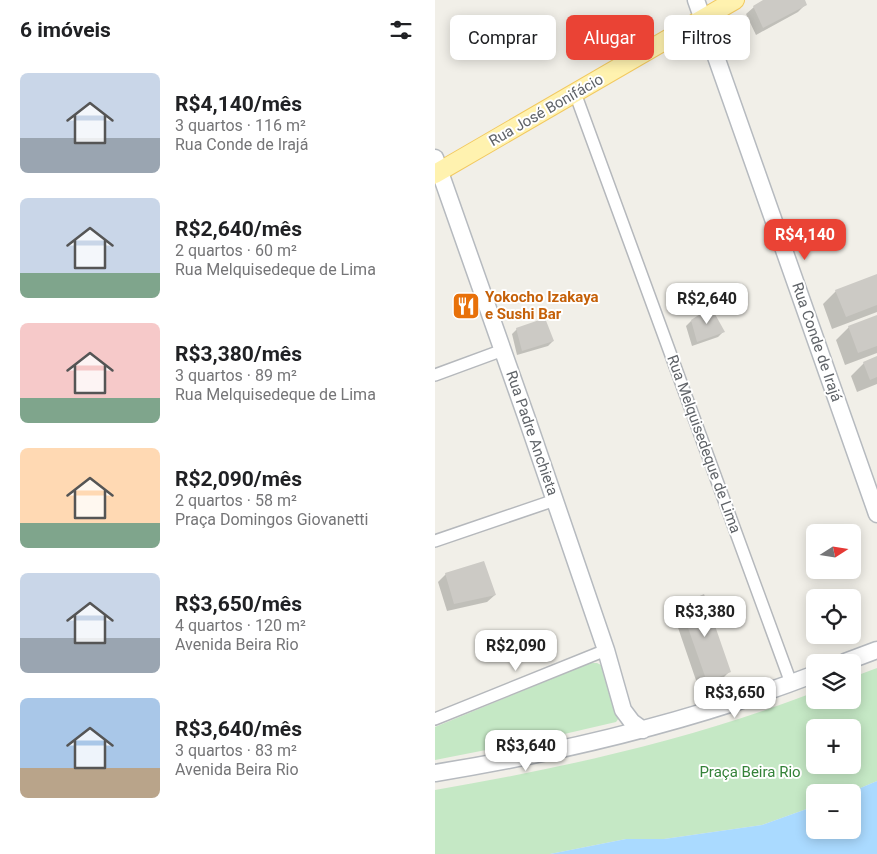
<!DOCTYPE html>
<html lang="pt">
<head>
<meta charset="utf-8">
<style>
	:root { --surface:#fff; --page:#f6f6f6; --text:#202124; --muted:#757577; --accent:#ea4335 }
	body { margin:0; font-family:Roboto,sans-serif; background:var(--page); color:var(--text); height:100vh; display:flex; flex-direction:column; font-size:19px; white-space:nowrap }
	* { box-sizing:border-box; margin:0 }
	p { font-size:16px; color:var(--muted) }
	.icon { flex:none; width:28px; height:28px; fill:none; stroke:currentColor; stroke-width:2; stroke-linecap:round; stroke-linejoin:round }
	.map { position:relative; flex:1; overflow:hidden }
	.sheet { display:flex; flex-direction:column; background:var(--surface); width:435px }
	.sheet>* { flex:none }
	.guide { position:absolute; left:15px; top:15px; width:351px; height:45px; display:flex; gap:10px }
	.needle { width:32px; rotate:78deg }
	.buttons { position:absolute; left:371px; top:524px; display:grid; gap:10px }
	.buttons a { display:grid; place-items:center; width:55px; height:55px; border-radius:8px; background:var(--surface); box-shadow:0 2px 12px #0003; font-size:25px }
	.price { position:absolute; translate:-50% -42px; padding:0 11px; border-radius:10px; background:#fff; color:#222; font-size:16px; line-height:32px; filter:drop-shadow(0 1px 2px #0008) }
	.price::after { content:''; position:absolute; left:50%; top:30px; width:15px; height:11px; margin-left:-8px; background:inherit; clip-path:polygon(0 0,100% 0,50% 100%) }
	.price.on { background:var(--accent); color:#fff }
	ul { padding:0; list-style:none }
	li { display:flex; align-items:center; gap:15px; height:125px; padding:0 20px }
	li span { display:grid; place-items:center; flex:none; width:140px; height:100px; border-radius:8px; color:#555 }
	li>.icon { margin-inline-start:auto }
	span .icon { width:60px; height:60px; fill:#fffc; stroke-width:1 }
	li b { font-size:21px }
	h2 { display:flex; justify-content:space-between; align-items:center; height:60px; padding:0 20px; font-size:21px }
	.tag { padding:0 18px; border-radius:8px; background:var(--surface); box-shadow:0 2px 12px #0003; font-size:18px; line-height:45px }
	.tag.on { background:var(--accent); color:#fff }
	main { display:flex; flex:1; min-height:0 }
	.map>svg:first-child { display:block }
	.green { fill:#c5e8c5; fill-rule:evenodd }
	.water { fill:#aadaff }
	.shadow { fill:#0003 }
	.building { fill:#cccac5 }
	.lines { fill:none; stroke-linecap:round; stroke-linejoin:round }
	.minor-casing { stroke:#b5b8bc; stroke-width:14 }
	.secondary-casing { stroke:#b6babf; stroke-width:19 }
	.primary-casing { stroke:#f2c960; stroke-width:20 }
	.minor { stroke:#fff; stroke-width:11 }
	.secondary { stroke:#fff; stroke-width:16 }
	.primary { stroke:#fff2af; stroke-width:18 }
	.labels { text-anchor:middle; dominant-baseline:central; stroke-width:4; stroke-linejoin:round; paint-order:stroke }
	.street-label { font-size:15px; fill:#5f6368; stroke:#fff }
	.food-label { font-size:15px; font-weight:bold; fill:#c56008; stroke:#fff; text-anchor:start }
	.park-label { font-size:15px; fill:#348238; stroke:#fff }
</style>
</head>
<body>
<main>
<section class="sheet">
<h2>6 imóveis<svg class="icon" aria-label="filters" viewBox="0 0 24 24"><path d="M4 7h16M4 17h16"/><circle cx="9" cy="7" r="2"/><circle cx="15" cy="17" r="2"/></svg></h2>
<ul>
<li><span style="background:linear-gradient(#c9d6e8 65%,#9aa5b1 0)"><svg class="icon" aria-label="home" viewBox="0 0 24 24"><path d="M3 11l9-7 9 7M6 9v11h12V9"/></svg></span><div><b>R$4,140/mês</b><p>3 quartos · 116 m²</p><p>Rua Conde de Irajá</p></div></li>
<li><span style="background:linear-gradient(#c9d6e8 75%,#7fa58c 0)"><svg class="icon" aria-label="home" viewBox="0 0 24 24"><path d="M3 11l9-7 9 7M6 9v11h12V9"/></svg></span><div><b>R$2,640/mês</b><p>2 quartos · 60 m²</p><p>Rua Melquisedeque de Lima</p></div></li>
<li><span style="background:linear-gradient(#f6c9c9 75%,#7fa58c 0)"><svg class="icon" aria-label="home" viewBox="0 0 24 24"><path d="M3 11l9-7 9 7M6 9v11h12V9"/></svg></span><div><b>R$3,380/mês</b><p>3 quartos · 89 m²</p><p>Rua Melquisedeque de Lima</p></div></li>
<li><span style="background:linear-gradient(#ffd9b3 75%,#7fa58c 0)"><svg class="icon" aria-label="home" viewBox="0 0 24 24"><path d="M3 11l9-7 9 7M6 9v11h12V9"/></svg></span><div><b>R$2,090/mês</b><p>2 quartos · 58 m²</p><p>Praça Domingos Giovanetti</p></div></li>
<li><span style="background:linear-gradient(#c9d6e8 65%,#9aa5b1 0)"><svg class="icon" aria-label="home" viewBox="0 0 24 24"><path d="M3 11l9-7 9 7M6 9v11h12V9"/></svg></span><div><b>R$3,650/mês</b><p>4 quartos · 120 m²</p><p>Avenida Beira Rio</p></div></li>
<li><span style="background:linear-gradient(#a9c7e8 70%,#b9a48a 0)"><svg class="icon" aria-label="home" viewBox="0 0 24 24"><path d="M3 11l9-7 9 7M6 9v11h12V9"/></svg></span><div><b>R$3,640/mês</b><p>3 quartos · 83 m²</p><p>Avenida Beira Rio</p></div></li>
</ul>
</section>
<div class="map">
<svg width="442" height="854" viewBox="0 0 442 854">
	<rect width="100%" height="100%" fill="#f1efe8"/>
	<!-- green -->
	<path class="green" d="M 155,663 L 162,663 L 168,666 L 184,718 L 181,722 L 112,738 L 0,760 L 0,727 Z
		M 442,668 L 442,781 L 416,792 L 380,792 L 380,806 L 327,825 L 229,839 L 191,839 L 115,854 L 0,854 L 0,790 C 129,768 258,739 380,692 L 380,700 L 418,700 L 418,677 ZM 380,728 L 418,728 L 418,765 L 380,765 Z"/>
	<!-- water -->
	<path class="water" d="M 442,781 L 442,854 L 115,854 L 191,839 L 229,839 L 327,825 L 380,806 L 380,830 L 418,830 L 418,792 L 416,792 Z"/>
	<!-- shadow -->
	<path class="shadow" d="M 331,0 L 369,0 L 371,4 L 363,12 L 321,35 L 311,14 L 319,7 Z
		M 442,275 L 442,312 L 397,329 L 388,304 L 401,291 Z
		M 442,316 L 442,353 L 410,365 L 401,340 L 414,327 Z
		M 256,321 L 288,332 L 283,337 L 257,346 L 251,326 Z
		M 82,329 L 118,341 L 113,346 L 82,355 L 77,334 Z
		M 442,358 L 442,384 L 422,392 L 416,376 L 429,363 Z
		M 11,574 L 60,595 L 52,602 L 12,611 L 3,582 Z
		M 246,606 L 294,672 L 287,679 L 264,689 L 238,613 Z"/>
	<!-- building -->
	<path class="building" d="M 328,0 L 370,0 L 372,5 L 328,28 L 318,6 Z
		M 442,274 L 442,305 L 411,317 L 400,290 Z
		M 276,307 L 290,332 L 262,342 L 256,320 Z
		M 442,315 L 442,346 L 423,353 L 413,326 Z
		M 110,318 L 119,341 L 87,351 L 81,328 Z
		M 442,356 L 442,377 L 435,380 L 428,362 Z
		M 49,561 L 61,595 L 19,604 L 10,573 Z
		M 269,594 L 296,672 L 272,682 L 245,605 Z"/>
	<g class="lines">
		<!-- minor casing -->
		<g class="minor-casing">
			<path id="minor" d="M 140,93 L 356,683
				M 0,375 L 68,350
				M 0,541 L 120,500
				M 0,719 L 171,650"/>
		</g>
		<!-- secondary casing -->
		<g class="secondary-casing">
			<path id="secondary" d="M 261,0 L 442,514
				M 0,158 L 93,422 L 171,650 L 188,710 L 197,722 L 208,730
				M 410,662 L 442,650
				M 0,773 C 129,752 258,721 380,674"/>
		</g>
		<!-- primary casing -->
		<g class="primary-casing">
			<path id="primary" d="M 0,174 L 300,0"/>
		</g>
		<!-- minor -->
		<use href="#minor" class="minor"/>
		<!-- secondary -->
		<use href="#secondary" class="secondary"/>
		<!-- primary -->
		<use href="#primary" class="primary"/>
	</g>
	<!-- icons -->
	<defs>
		<g id="restaurant-square" transform="scale(1.4375)"><rect x="-9" y="-9" width="18" height="18" rx="4" fill="#e8710a" stroke="#fff"/><path d="M-5-6h1v4h1v-4h1v4h1v-4h1v5L-1.5 .5V6h-2V.5L-5-1ZM5-6V6H3V1.5H1.5Q1.5-4 5-6Z" fill="#fff"/></g>
	</defs>
	<g fill-rule="evenodd">
		<use href="#restaurant-square" x="31" y="306"/>
	</g>
	<g class="labels">
		<!-- street labels -->
		<g class="street-label">
			<text transform="translate(111 110) rotate(-30)">Rua José Bonifácio</text>
			<text transform="translate(382 342) rotate(71)">Rua Conde de Irajá</text>
			<text transform="translate(97 433) rotate(71)">Rua Padre Anchieta</text>
			<text transform="translate(269 444) rotate(70)">Rua Melquisedeque de Lima</text>
		</g>
		<!-- food labels -->
		<g class="food-label">
			<text x="50" y="297">Yokocho Izakaya<tspan x="50" dy="17">e Sushi Bar</tspan></text>
		</g>
		<!-- park labels -->
		<g class="park-label">
			<text x="315" y="772">Praça Beira Rio</text>
		</g>
	</g>
</svg>
<div class="buttons">
<a><svg class="needle" viewBox="-14 -14 28 28"><path d="M0-13l5 13h-10z" fill="#e53935"/><path d="M0 13l5-13h-10z" fill="#757577"/></svg></a>
<a><svg class="icon" aria-label="locate" viewBox="0 0 24 24"><circle cx="12" cy="12" r="6"/><path d="M12 2v4M12 18v4M2 12h4M18 12h4"/></svg></a>
<a><svg class="icon" aria-label="layers" viewBox="0 0 24 24"><path d="M12 4l9 5-9 5-9-5zM3 14l9 5 9-5"/></svg></a>
<a>+</a>
<a>−</a>
</div>
<b class="price on" style="left:370px;top:261px">R$4,140</b>
<b class="price" style="left:272px;top:325px">R$2,640</b>
<b class="price" style="left:270px;top:638px">R$3,380</b>
<b class="price" style="left:81px;top:672px">R$2,090</b>
<b class="price" style="left:300px;top:719px">R$3,650</b>
<b class="price" style="left:91px;top:772px">R$3,640</b>
<div class="guide">
<a class="tag">Comprar</a>
<a class="tag on">Alugar</a>
<a class="tag">Filtros</a>
</div>
</div>
</main>
</body>
</html>
